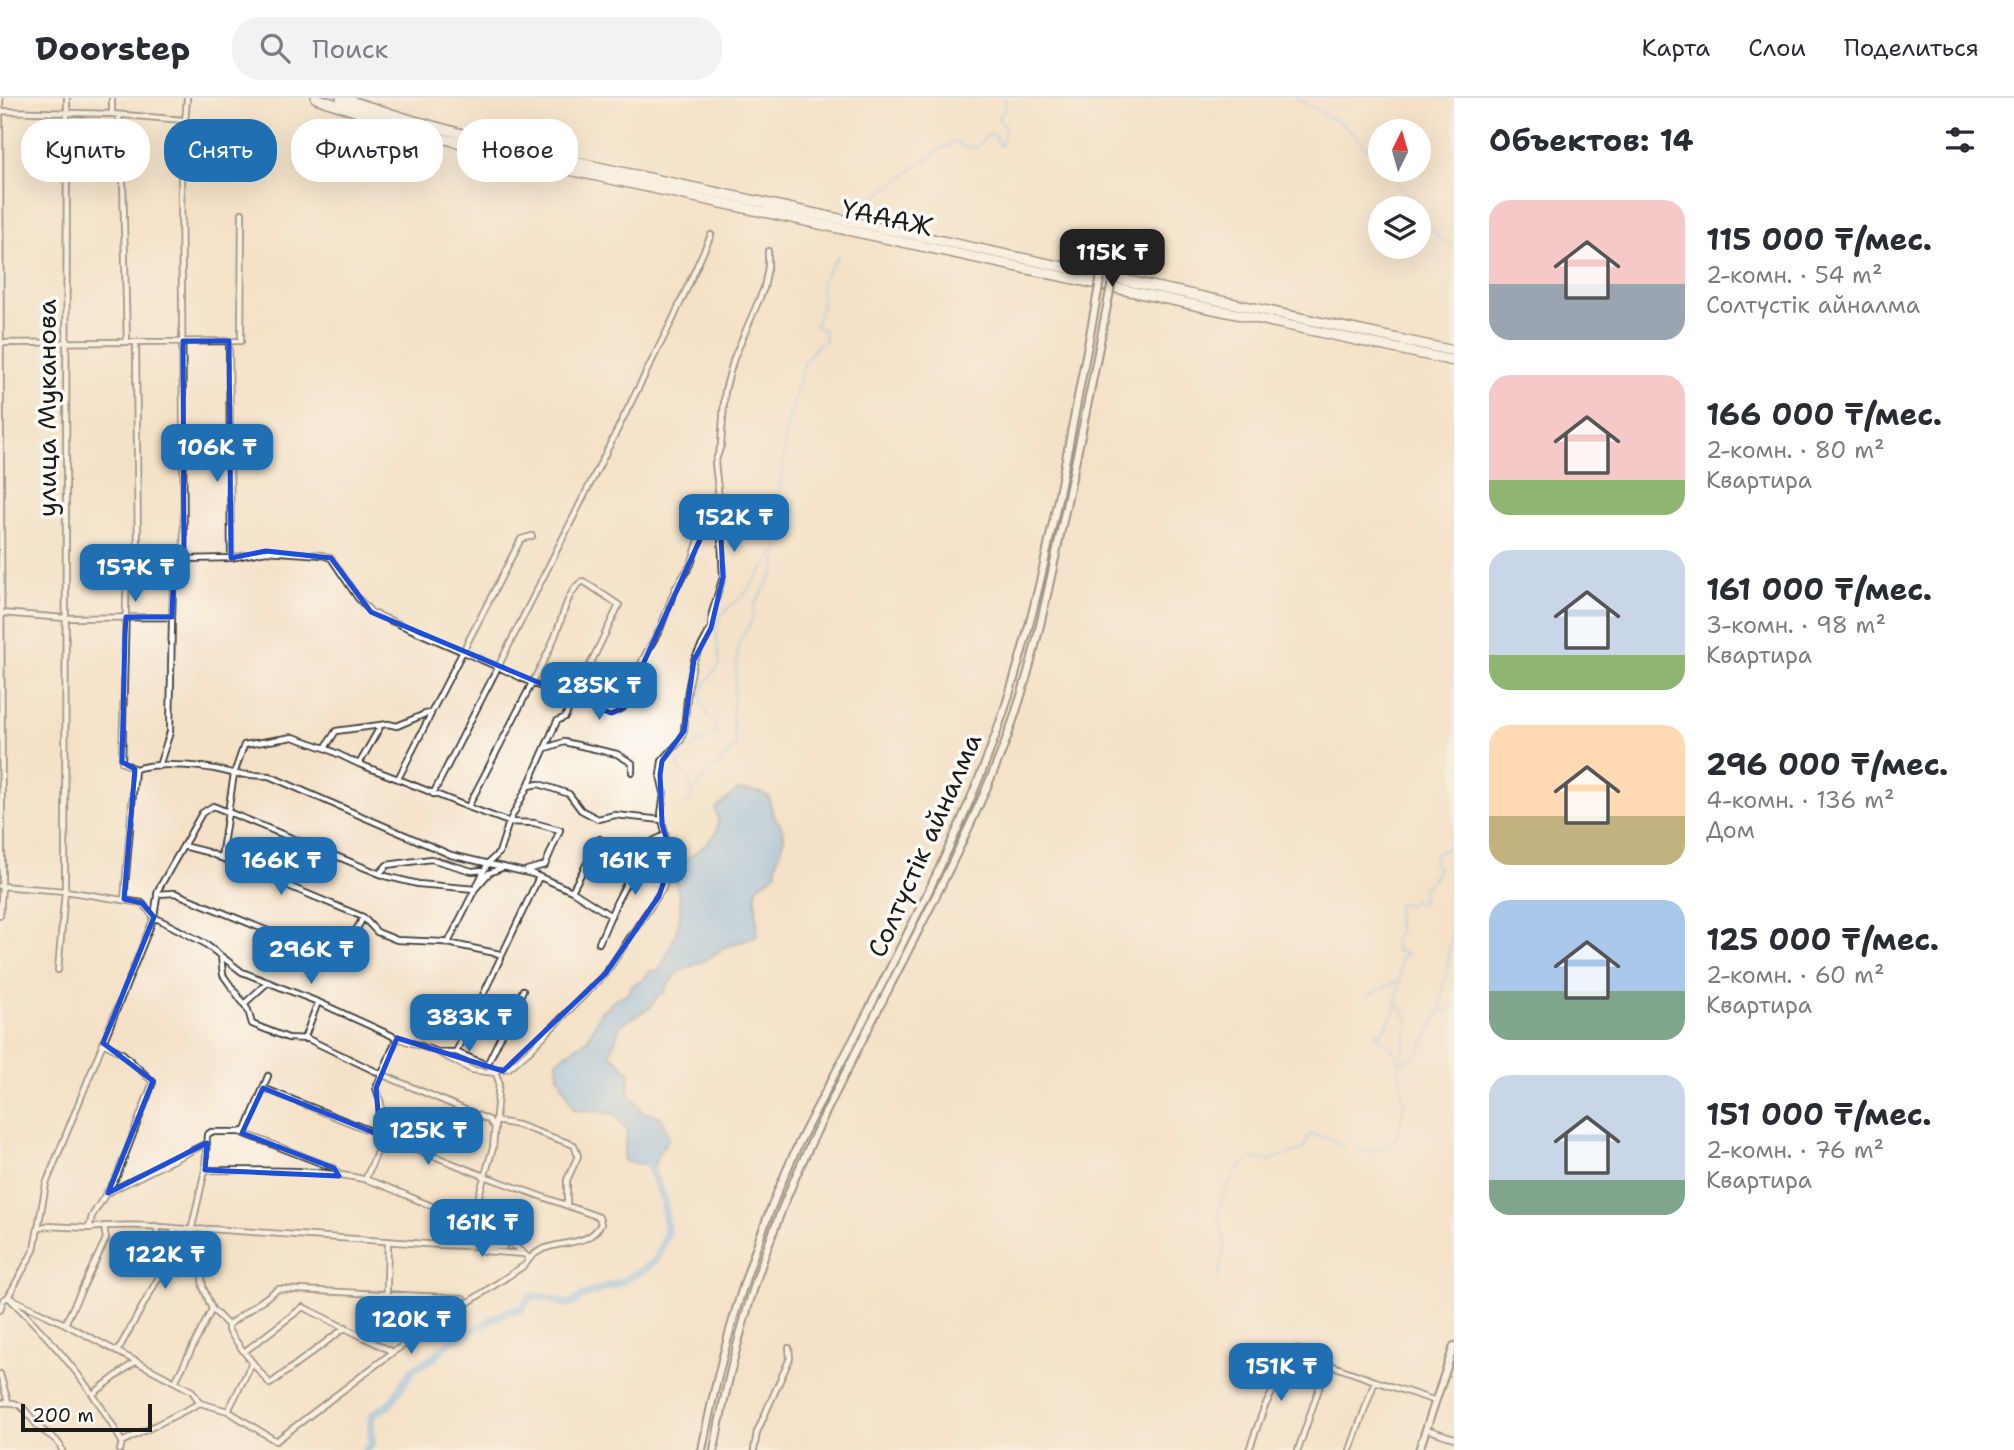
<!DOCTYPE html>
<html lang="ru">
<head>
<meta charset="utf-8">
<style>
	:root { --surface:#fff; --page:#f2f2f3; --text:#2b2b33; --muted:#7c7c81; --line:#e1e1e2; --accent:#1f6fb2 }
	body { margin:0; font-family:"Shantell Sans",sans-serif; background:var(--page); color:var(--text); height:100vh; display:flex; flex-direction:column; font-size:26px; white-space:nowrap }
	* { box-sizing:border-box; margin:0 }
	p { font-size:23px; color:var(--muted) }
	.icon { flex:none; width:38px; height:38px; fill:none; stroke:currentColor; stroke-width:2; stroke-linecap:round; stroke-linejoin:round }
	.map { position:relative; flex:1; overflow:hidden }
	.panel { display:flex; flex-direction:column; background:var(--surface); width:560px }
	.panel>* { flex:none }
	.banner { position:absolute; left:21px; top:21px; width:665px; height:63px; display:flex; gap:14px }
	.needle { width:46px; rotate:5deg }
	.controls { position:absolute; left:1368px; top:21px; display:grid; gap:14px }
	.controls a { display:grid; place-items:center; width:63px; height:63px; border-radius:50%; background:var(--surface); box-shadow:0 7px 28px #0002; font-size:35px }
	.scale { position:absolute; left:21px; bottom:18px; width:131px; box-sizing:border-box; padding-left:7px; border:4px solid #1c1c1c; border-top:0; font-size:19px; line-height:24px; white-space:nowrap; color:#1c1c1c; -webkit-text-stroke:5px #fdfcf7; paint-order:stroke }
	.price { position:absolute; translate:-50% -60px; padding:0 16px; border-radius:14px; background:var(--accent); color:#fff; font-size:23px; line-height:46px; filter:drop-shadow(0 2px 4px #0008) }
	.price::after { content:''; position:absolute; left:50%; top:42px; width:21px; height:16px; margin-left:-10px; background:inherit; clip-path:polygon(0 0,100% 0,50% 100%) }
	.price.active { background:#222; color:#fff }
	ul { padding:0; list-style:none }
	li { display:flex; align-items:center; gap:21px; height:175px; padding:0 35px }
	li span { display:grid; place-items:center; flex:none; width:196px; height:140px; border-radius:21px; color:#555 }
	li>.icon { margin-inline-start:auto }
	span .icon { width:84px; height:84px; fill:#fffc; stroke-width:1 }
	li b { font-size:30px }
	h2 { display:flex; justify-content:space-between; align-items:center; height:84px; padding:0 35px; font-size:30px }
	.tag { padding:0 24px; border-radius:28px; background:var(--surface); box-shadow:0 7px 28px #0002; font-size:24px; line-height:63px }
	.tag.active { background:var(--accent); color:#fff }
	header { display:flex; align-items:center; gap:42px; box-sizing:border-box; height:98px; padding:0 35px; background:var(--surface); border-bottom:2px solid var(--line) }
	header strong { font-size:33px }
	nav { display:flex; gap:38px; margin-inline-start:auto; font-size:24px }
	.search { width:490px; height:63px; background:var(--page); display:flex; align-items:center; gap:18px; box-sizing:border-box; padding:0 24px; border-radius:28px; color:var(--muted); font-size:26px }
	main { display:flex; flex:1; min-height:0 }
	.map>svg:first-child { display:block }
	.water { fill:#7cb7ed; stroke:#4c6a84; stroke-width:2 }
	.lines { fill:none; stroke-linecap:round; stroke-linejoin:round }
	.stream { stroke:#7cb7ed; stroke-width:2 }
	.river { stroke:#7cb7ed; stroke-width:8 }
	.minor-casing { stroke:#3c3a36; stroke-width:8 }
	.tertiary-casing { stroke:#3c3a36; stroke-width:10 }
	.motorway-casing { stroke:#3c3a36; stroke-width:12 }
	.minor { stroke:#fff; stroke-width:4.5 }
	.tertiary { stroke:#fff; stroke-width:6 }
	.motorway { stroke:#fff; stroke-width:9 }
	.tertiary-bridge-casing { stroke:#3c3a36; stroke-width:10; stroke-linecap:butt }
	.tertiary-bridge { stroke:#fff; stroke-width:6 }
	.marked { fill:none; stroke:#1d4ed8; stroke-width:5; stroke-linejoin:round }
	.labels { text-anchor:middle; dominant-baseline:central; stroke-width:7; stroke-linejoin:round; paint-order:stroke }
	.street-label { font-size:26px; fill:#1c1c1c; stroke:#fdfcf7 }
</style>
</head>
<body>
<header>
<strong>Doorstep</strong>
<div class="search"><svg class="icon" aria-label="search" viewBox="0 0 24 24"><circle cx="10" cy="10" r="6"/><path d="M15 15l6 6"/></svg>Поиск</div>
<nav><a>Карта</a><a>Слои</a><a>Поделиться</a></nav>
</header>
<main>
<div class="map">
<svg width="1454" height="1352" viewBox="0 0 1454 1352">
	<rect width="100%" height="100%" fill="#fdfcf7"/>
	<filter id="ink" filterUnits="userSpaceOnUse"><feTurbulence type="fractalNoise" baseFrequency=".0143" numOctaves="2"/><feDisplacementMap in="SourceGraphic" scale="14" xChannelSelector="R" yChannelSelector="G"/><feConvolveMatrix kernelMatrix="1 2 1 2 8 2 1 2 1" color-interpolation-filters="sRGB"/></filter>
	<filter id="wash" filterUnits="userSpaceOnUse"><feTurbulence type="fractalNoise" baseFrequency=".00686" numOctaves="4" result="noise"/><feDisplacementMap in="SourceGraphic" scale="28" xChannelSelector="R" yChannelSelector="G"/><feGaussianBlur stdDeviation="1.57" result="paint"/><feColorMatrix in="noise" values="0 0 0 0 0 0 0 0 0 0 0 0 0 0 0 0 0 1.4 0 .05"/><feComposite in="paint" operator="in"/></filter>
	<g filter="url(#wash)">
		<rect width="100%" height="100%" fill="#f4e1c7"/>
		<!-- water -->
		<path class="water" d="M 738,692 L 759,694 L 769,699 C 770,704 771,711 773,716 C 776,723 783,727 784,736 C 786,749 774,758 776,774 C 771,781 763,782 758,789 C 752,797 760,824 756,839 L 727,848 L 705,862 L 679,874 L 666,889 L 665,895 L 658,897 L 650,910 L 621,926 L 610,956 L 630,974 C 624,1003 636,997 643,1015 L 653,1015 L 661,1019 L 669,1040 L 658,1056 L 654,1068 L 623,1063 L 627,1033 L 615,1016 L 574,1011 L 558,977 L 557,962 L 588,941 L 601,913 L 609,909 L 613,902 L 629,895 L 632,887 L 642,883 L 651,872 L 659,873 C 668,853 682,829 680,807 C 680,795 672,781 679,770 C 693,750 729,743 715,711 Z"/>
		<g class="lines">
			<!-- stream -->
			<path class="stream" d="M 1296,0 L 1345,28 L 1381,63
				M 1389,72 L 1417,110
				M 861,110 L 940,51 L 950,47 L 953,42 L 962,48 L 977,50 L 988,36 L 997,38 L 996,42 L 1001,48 L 1006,29 L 998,20 L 1004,13 L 1005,0
				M 1419,114 L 1438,140 L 1454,149
				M 692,697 L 688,679 L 678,670 L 684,653 L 717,635 C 716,624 711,623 706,614 C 694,595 707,581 720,567 L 716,534 L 719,521 L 727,511 L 744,497 L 776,453
				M 685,709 L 705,677 L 708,677 L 709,672 L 718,669 L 736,647 L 732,619 L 739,544 L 752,523 L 754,508 L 774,475 L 778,451 L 780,393 L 786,333 L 805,263 L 819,246 L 825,243 L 824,231 L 819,231 L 815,228 L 822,208 L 821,183 L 838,158
				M 1366,901 L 1369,897 L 1398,883
				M 1440,913 L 1454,824
				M 1401,967 L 1419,955 L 1440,913 L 1450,912 L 1454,907
				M 1399,968 L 1396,955 L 1377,937 L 1377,934 L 1380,935 C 1398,919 1401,884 1400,862 L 1407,855 L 1395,852 L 1394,841 L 1399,832 L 1396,821 L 1398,816 L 1397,807 L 1399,805 L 1409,807 L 1413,802 L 1419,806 L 1422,804 L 1422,791 L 1431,783 L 1438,770 L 1434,766 L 1435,756 L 1450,749 L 1450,744 L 1454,739
				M 1356,1051 L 1371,1053 L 1388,1049 L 1393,1046 L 1398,1036 L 1404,1007 L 1399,969 L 1410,924 L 1397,905
				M 1218,1180 L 1225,1146 L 1218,1116 L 1223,1097 L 1235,1074 L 1253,1060 L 1268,1063 L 1299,1053 L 1303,1051 L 1310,1036 L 1330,1041 L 1344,1049
				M 192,1352 C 201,1345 211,1347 221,1352"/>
			<!-- river -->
			<path class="river" d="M 366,1352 L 372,1346 L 371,1320 L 374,1315 L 389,1307 L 413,1271 L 433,1260 L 447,1246 L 510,1212 L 520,1212 L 531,1198 L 545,1199 L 565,1206 L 573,1205 L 582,1198 L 621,1184 L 645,1171 L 657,1161 L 667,1134 L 664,1102 L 645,1058"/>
		</g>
	</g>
	<g filter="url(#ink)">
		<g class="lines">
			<!-- minor casing -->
			<g class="minor-casing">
				<path id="minor" d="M 0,13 L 112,16 L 184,22
					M 112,16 L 112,0
					M 119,17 L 123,84 L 127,244
					M 1,245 L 241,243 L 242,115
					M 532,438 L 521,441 L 431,615 L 425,616 L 397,628 L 388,626 L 336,633 L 325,650 L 293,639 L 244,647 L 234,676 L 269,678 L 451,757 L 533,776 L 572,793 L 611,818
					M 231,460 L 266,453 L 322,457 L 331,460 L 358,500 L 371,514 L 498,569 L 673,221 L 711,137
					M 184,461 L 181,75 L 187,0
					M 138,462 L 231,460 L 229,243
					M 1,515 L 65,520 L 172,519 L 174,461
					M 325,650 L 359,666 L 380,629
					M 546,650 L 564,644 L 617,656 L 632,665 L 632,674
					M 359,666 L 398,681 L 431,616
					M 159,668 L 170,634 L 172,519
					M 135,671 L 122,664 L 127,467 L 133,462 L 138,462 L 136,244
					M 398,681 L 468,709 L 532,585 L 498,569 L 433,696
					M 528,688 L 557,623 L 565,619 L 573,602 L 532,585 C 541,568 551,551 557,533 C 564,516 567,493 583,483 L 619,507 L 573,602 L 611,615 L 623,610 L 643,561 L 660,531 L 675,491 L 691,466 L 707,418 L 719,400
					M 468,709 L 509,724 L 534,725 L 560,732 L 545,767 L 527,772
					M 666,739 L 661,716 L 664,695 L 660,677 L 662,663 L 681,642 L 684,633 L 688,592 L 694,562 L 711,530 L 712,515 L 723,479 L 719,400 L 715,365 L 721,347 L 725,292 L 734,260 L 764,190 L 768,169 L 768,153
					M 183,748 L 207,754 L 363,819 C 356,837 344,843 336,860
					M 221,760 L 228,714 L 385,778 L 418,786 L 475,791 L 489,775 L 504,769
					M 380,775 L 387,767 L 431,761 L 472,773 L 484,772
					M 0,788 L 65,793 L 142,805 L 154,819 L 204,845 L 242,874 L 318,904 L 397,940 L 438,954 L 456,954 L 487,967 L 496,976 L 499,984 L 493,1050 L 479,1097 L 477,1117 L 474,1121 C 440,1116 401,1092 367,1082 C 322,1070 253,1073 205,1072
					M 572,793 L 600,741
					M 157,796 L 175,795 L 349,866
					M 124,801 L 135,671
					M 0,817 L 2,789 L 0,0
					M 363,819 L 377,834 L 397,842 L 443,844 L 500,856
					M 448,845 L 488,765 L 499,755 L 509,724 L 528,688 L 539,686 L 569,696 L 581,712 L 598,721 L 615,717 L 662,722
					M 221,858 L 223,877 L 248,912 L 252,926 L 288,940 L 308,941 L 381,976 L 489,1022 L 495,1030
					M 58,872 L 65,793 L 67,0
					M 523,892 L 487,967 L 497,972 L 509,970 L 531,951 L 606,875 L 663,790 L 672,759 L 666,739 L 663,738 L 647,746 L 617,803 L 599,845
					M 244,906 L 268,884
					M 304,941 L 318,904
					M 456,954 L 539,779
					M 441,956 L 472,972 L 495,975
					M 268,978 L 246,1032 L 240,1034 L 211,1034 L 207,1037 L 205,1072 L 191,1133 L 194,1156 L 200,1163 L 203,1189 L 212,1211 L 228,1227 L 228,1232 L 244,1254 L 270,1286 L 346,1229
					M 496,1023 L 518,1027 L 574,1047 L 578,1058 L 567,1082 L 567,1107
					M 240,1034 L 334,1070 L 339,1077
					M 380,1037 L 381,1005 L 376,990 L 397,940
					M 365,1082 L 384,1038
					M 109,1094 L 207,1045
					M 477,1117 L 485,1128 L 505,1139
					M 89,1130 C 113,1127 137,1127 161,1129 C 178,1130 193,1133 210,1131 L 441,1147 L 504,1149 L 505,1140 L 529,1160
					M 38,1131 L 46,1128 L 89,1130 L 92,1118 L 117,1078 L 153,984 L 122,955 L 103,945
					M 442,1143 C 463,1142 486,1149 505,1140
					M 441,1146 L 448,1114
					M 489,1148 L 483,1153 L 524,1156
					M 167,1151 L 175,1130
					M 8,1199 L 65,1226 L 175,1284 L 192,1293 L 200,1305 L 228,1313 L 276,1343 L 393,1254 L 525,1167 C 544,1135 585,1156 601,1126 L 599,1119 L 484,1078 L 263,990
					M 11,1202 C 54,1244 94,1291 122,1344
					M 0,1212 L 3,1202 L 8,1199 L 34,1152 L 46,1086 L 154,819 L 158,792 L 202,715 L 213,708 L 228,714 L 234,676 C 212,668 157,663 135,671
					M 386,1223 L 388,1143
					M 65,1226 L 106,1141 L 104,1128
					M 228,1227 L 278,1191 L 463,1200 L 465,1205
					M 117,1254 L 165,1168 L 167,1152 L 155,1128
					M 244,1254 L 303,1209 L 393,1254
					M 0,1276 L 8,1304
					M 175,1284 L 212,1211
					M 93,1296 L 136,1263
					M 0,1305 C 24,1302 25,1314 38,1328 C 46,1337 58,1339 62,1352
					M 228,1313 L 252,1265
					M 1426,1331 L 1454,1340
					M 120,1352 L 122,1344 L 200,1305
					M 754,1352 L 757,1334 L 790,1260 L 789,1250
					M 1249,1352 L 1264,1310 L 1295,1251 L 1307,1254 L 1333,1268
					M 1298,1352 L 1326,1270 L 1333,1268 L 1375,1283
					M 1350,1352 L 1375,1283 L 1436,1303"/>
			</g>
			<!-- tertiary casing -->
			<g class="tertiary-casing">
				<path id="tertiary" d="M 702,1352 C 722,1247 753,1144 798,1047 C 817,1008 839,969 859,931 C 904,843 950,755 986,663 C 1038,528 1061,384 1089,242
					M 714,1352 C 733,1247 764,1143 810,1047 C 870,920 941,799 995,670 C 1029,590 1046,503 1064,418 C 1076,360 1089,302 1100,244
					M 1419,1352 L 1454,1248"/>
			</g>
			<!-- motorway casing -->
			<g class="motorway-casing">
				<path id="motorway" d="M 316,0 L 417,34 L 569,72 L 1454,263
					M 341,0 L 411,22 L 528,54 L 1454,253"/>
			</g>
			<!-- minor -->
			<use href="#minor" class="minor"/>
			<!-- tertiary -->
			<use href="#tertiary" class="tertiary"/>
			<!-- motorway -->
			<use href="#motorway" class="motorway"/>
			<!-- tertiary-bridge casing -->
			<g class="tertiary-bridge-casing">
				<path id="tertiary-bridge" d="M 1089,242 L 1109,134
					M 1100,244 L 1121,137"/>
			</g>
			<!-- tertiary-bridge -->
			<use href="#tertiary-bridge" class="tertiary-bridge"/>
		</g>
	</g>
	<!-- marked area -->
	<path d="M0 0H1454V1352H0ZM 183,243 L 229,243 L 231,460 L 266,453 L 331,460 L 371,514 L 611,615 L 623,610 L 719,400 L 723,479 L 711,530 L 694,562 L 684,633 L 662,663 L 660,677 L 662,726 L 672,759 L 659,798 L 606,875 L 503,973 L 397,940 L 376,990 L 380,1037 L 263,990 L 242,1035 L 334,1070 L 339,1078 L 205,1072 L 207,1045 L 108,1095 L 153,983 L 103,945 L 154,819 L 142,805 L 124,801 L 135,671 L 122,664 L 125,536 L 126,519 L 172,519 L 174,461 L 184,461 Z" fill="#f4e1c7" fill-opacity=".55" fill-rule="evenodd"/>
	<path class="marked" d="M 183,243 L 229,243 L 231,460 L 266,453 L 331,460 L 371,514 L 611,615 L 623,610 L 719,400 L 723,479 L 711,530 L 694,562 L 684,633 L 662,663 L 660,677 L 662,726 L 672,759 L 659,798 L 606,875 L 503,973 L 397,940 L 376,990 L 380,1037 L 263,990 L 242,1035 L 334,1070 L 339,1078 L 205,1072 L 207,1045 L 108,1095 L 153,983 L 103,945 L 154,819 L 142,805 L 124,801 L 135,671 L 122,664 L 125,536 L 126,519 L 172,519 L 174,461 L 184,461 Z"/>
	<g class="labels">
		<!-- street labels -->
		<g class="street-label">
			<text transform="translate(887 119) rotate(12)">ҮАААЖ</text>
			<text transform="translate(46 310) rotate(-90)">улица Муканова</text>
			<text transform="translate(924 747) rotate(-66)">Солтүстік айналма</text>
		</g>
	</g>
</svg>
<div class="controls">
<a><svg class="needle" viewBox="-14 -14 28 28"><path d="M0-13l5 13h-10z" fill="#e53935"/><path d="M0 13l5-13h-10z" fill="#7c7c81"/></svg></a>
<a><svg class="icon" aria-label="layers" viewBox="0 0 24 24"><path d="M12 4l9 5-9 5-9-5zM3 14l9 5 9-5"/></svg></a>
</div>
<div class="scale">200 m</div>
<b class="price active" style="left:1112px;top:191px">115K ₸</b>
<b class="price" style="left:217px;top:386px">106K ₸</b>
<b class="price" style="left:734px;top:456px">152K ₸</b>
<b class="price" style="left:135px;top:506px">157K ₸</b>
<b class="price" style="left:599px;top:624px">285K ₸</b>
<b class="price" style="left:281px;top:799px">166K ₸</b>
<b class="price" style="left:635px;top:799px">161K ₸</b>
<b class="price" style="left:311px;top:888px">296K ₸</b>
<b class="price" style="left:469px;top:956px">383K ₸</b>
<b class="price" style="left:428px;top:1069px">125K ₸</b>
<b class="price" style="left:482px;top:1161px">161K ₸</b>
<b class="price" style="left:165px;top:1193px">122K ₸</b>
<b class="price" style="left:411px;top:1258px">120K ₸</b>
<b class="price" style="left:1281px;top:1305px">151K ₸</b>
<div class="banner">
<a class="tag">Купить</a>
<a class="tag active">Снять</a>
<a class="tag">Фильтры</a>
<a class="tag">Новое</a>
</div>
</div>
<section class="panel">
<h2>Объектов: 14<svg class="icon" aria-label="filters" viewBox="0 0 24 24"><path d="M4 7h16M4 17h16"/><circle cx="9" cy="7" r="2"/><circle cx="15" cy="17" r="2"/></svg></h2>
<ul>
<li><span style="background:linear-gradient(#f6c9c9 60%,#9aa5b1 0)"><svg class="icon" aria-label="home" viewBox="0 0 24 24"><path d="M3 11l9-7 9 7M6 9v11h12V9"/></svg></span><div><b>115 000 ₸/мес.</b><p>2-комн. · 54 m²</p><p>Солтүстік айналма</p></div></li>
<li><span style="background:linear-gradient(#f6c9c9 75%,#8fb573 0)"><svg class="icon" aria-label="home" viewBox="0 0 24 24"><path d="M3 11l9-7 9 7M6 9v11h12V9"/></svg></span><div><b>166 000 ₸/мес.</b><p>2-комн. · 80 m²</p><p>Квартира</p></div></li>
<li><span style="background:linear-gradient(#c9d6e8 75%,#8fb573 0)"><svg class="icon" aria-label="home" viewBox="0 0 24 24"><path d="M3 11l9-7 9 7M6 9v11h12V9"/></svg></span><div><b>161 000 ₸/мес.</b><p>3-комн. · 98 m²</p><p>Квартира</p></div></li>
<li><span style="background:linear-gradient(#ffd9b3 65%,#c2b280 0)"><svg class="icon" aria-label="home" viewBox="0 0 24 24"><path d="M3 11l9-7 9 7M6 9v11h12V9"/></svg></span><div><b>296 000 ₸/мес.</b><p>4-комн. · 136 m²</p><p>Дом</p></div></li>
<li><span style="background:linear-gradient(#a9c7e8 65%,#7fa58c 0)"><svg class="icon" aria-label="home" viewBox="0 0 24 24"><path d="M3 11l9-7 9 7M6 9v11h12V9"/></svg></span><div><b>125 000 ₸/мес.</b><p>2-комн. · 60 m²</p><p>Квартира</p></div></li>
<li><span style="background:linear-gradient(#c9d6e8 75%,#7fa58c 0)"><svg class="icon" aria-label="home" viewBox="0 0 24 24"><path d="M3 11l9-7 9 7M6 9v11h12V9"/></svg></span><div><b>151 000 ₸/мес.</b><p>2-комн. · 76 m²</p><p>Квартира</p></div></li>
</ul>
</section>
</main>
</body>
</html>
